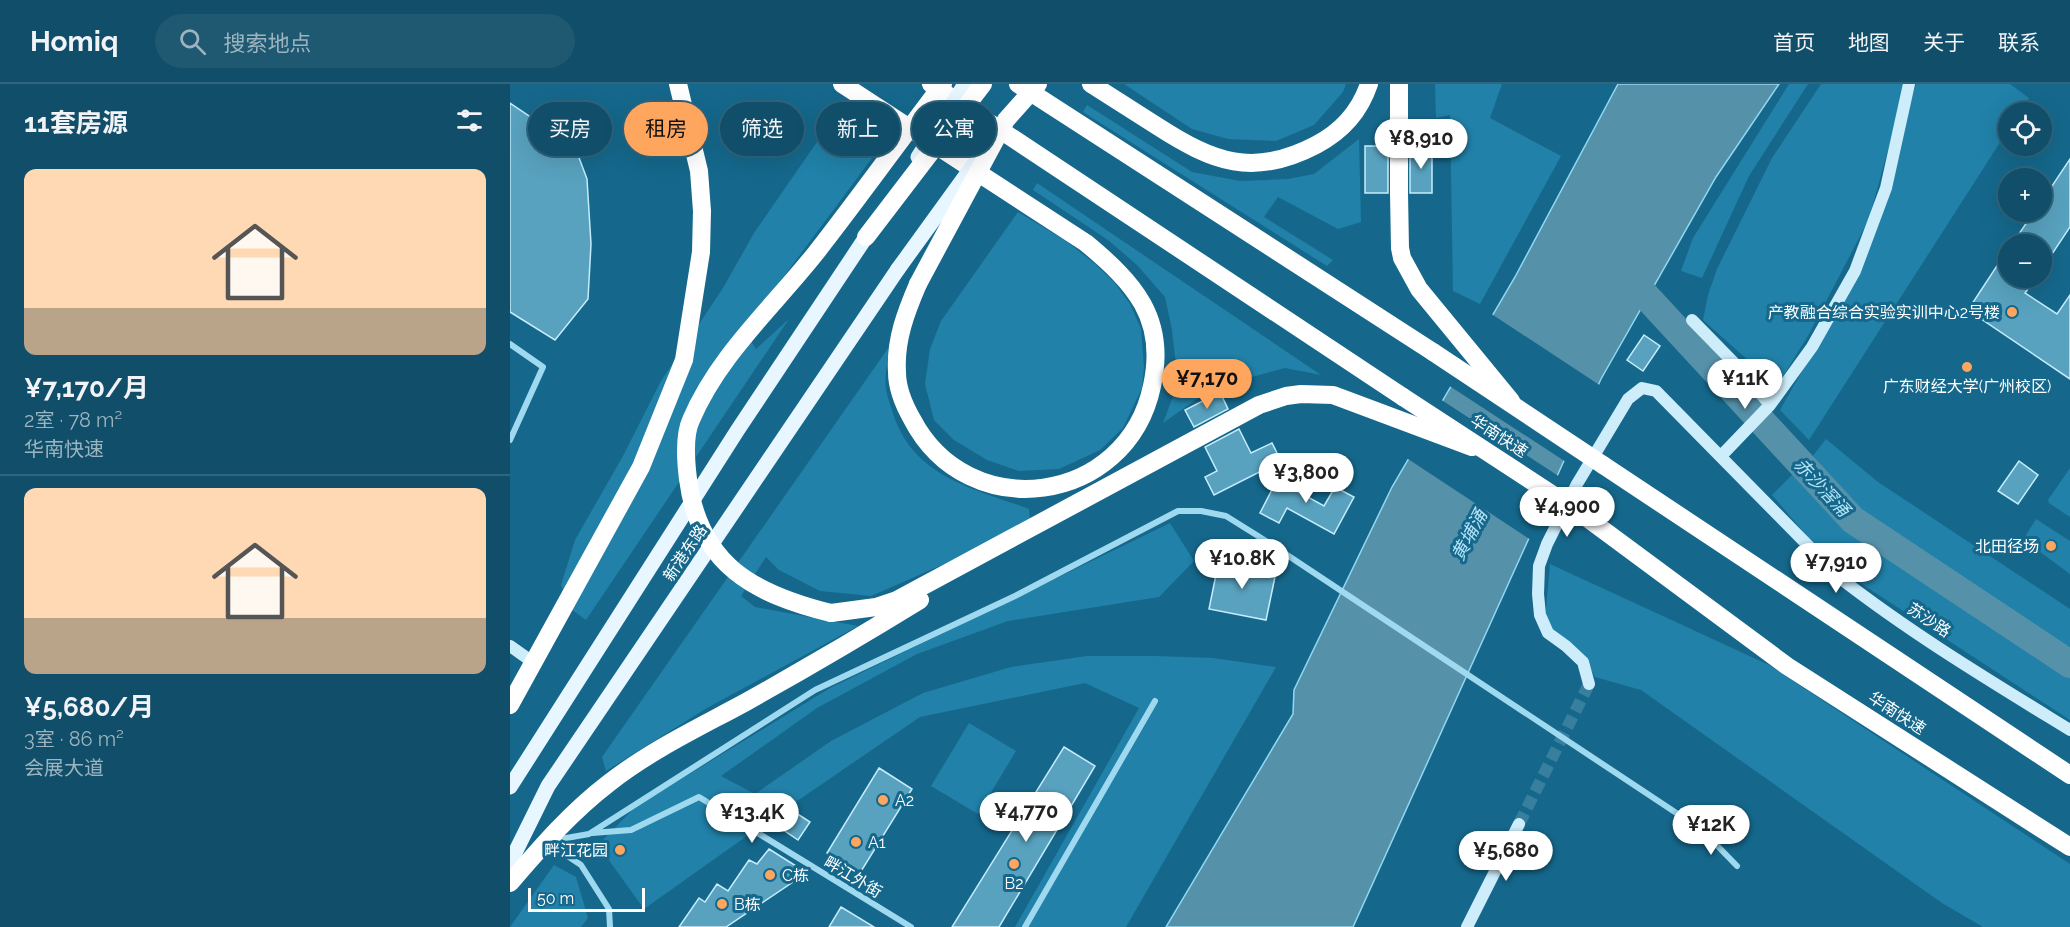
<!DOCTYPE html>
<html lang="zh">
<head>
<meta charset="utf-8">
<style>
	:root { --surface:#104e69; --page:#1e5871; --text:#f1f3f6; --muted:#9cb4c0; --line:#30657d; --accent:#ffa65e }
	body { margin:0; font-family:Raleway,"Noto Sans SC",sans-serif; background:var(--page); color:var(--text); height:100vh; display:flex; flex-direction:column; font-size:22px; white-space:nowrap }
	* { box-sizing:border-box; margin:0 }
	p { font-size:20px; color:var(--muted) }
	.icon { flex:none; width:33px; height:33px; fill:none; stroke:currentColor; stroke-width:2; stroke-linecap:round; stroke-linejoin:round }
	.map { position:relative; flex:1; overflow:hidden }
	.details { display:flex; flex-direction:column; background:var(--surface); width:510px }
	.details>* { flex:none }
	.banner { position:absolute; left:18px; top:18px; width:570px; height:54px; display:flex; gap:12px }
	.buttons { position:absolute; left:1488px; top:18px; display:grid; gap:12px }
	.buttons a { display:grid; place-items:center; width:54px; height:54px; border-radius:50%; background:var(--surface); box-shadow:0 6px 24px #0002,0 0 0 2px var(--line); font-size:30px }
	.scale { position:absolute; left:18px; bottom:15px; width:117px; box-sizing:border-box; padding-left:6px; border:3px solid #fff; border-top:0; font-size:16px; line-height:21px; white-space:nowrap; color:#fff; -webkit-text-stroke:4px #15688c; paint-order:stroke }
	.price { position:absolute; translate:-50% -51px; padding:0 14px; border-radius:21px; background:#fff; color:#222; font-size:20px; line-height:39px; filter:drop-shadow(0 2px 3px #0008) }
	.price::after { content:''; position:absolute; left:50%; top:36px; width:18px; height:14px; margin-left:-9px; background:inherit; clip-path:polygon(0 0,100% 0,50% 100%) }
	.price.current { background:var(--accent); color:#111 }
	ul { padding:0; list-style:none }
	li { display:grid; align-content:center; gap:12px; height:318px; padding:0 24px }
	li+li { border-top:2px solid var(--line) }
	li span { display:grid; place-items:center; height:186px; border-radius:12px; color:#555 }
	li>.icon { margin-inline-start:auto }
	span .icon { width:108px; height:108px; fill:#fffc; stroke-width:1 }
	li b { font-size:26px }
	h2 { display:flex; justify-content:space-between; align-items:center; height:72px; padding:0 24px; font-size:26px }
	.pill { padding:0 21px; border-radius:27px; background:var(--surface); box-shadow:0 6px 24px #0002,0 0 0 2px var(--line); font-size:21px; line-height:54px }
	.pill.current { background:var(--accent); color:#111 }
	header { display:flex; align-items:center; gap:36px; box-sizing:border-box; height:84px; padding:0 30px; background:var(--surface); border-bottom:2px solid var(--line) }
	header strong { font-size:28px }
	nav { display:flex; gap:33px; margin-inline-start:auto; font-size:21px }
	.search { width:420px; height:54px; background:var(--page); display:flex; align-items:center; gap:15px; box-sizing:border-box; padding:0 21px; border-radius:33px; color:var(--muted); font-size:22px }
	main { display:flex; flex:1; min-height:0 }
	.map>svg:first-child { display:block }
	.green { fill:#2181a8 }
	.water { fill:#5691aa; stroke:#91d8f2; stroke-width:1.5 }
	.pier { fill:#15688c }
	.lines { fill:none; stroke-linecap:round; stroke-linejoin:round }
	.river { stroke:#5691aa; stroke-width:28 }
	.building { fill:#58a2bf; stroke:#c6ecfb; stroke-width:1.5 }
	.secondary-tunnel { stroke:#387f9d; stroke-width:12; stroke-dasharray:12 6; stroke-linecap:butt }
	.street { stroke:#9fd9f0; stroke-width:6 }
	.secondary { stroke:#cdedfb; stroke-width:12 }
	.primary { stroke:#e8f7ff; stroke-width:15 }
	.highway { stroke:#fff; stroke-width:18 }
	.street-bridge { stroke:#9fd9f0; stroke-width:6 }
	.primary-bridge { stroke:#e8f7ff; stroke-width:15 }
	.highway-bridge { stroke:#fff; stroke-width:18 }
	.poi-dot { fill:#ffa65e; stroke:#15688c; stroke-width:2 }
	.labels { text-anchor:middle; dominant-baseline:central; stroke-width:6; stroke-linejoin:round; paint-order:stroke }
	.poi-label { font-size:16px; fill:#fff; stroke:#15688c; text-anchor:start }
	.street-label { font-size:16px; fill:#fff; stroke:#15688c }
	.water-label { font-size:18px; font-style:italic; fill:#b3e4f8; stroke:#15688c }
</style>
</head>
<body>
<header>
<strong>Homiq</strong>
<div class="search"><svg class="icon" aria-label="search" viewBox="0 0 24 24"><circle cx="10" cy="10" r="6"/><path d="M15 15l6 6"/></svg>搜索地点</div>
<nav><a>首页</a><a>地图</a><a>关于</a><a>联系</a></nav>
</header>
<main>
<section class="details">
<h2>11套房源<svg class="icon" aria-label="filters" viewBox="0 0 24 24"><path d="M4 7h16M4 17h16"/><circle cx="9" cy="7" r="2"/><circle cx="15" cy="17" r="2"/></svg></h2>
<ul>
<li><span style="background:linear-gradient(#ffd9b3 75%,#b9a48a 0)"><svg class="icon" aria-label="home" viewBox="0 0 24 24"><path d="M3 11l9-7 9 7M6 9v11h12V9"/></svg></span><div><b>¥7,170/月</b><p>2室 · 78 m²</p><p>华南快速</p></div></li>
<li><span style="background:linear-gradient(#ffd9b3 70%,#b9a48a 0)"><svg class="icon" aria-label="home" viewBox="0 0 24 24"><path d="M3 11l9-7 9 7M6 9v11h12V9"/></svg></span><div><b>¥5,680/月</b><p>3室 · 86 m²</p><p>会展大道</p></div></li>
</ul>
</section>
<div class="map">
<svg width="1560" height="843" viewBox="0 0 1560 843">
	<rect width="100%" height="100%" fill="#15688c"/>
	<!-- green -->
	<path class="green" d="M 614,0 L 836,0 L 833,8 L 804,41 L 766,57 L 718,55 L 682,45 Z
		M 925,0 L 992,0 L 980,34 L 1051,72 L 970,220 L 943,207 L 940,31 L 926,34 Z
		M 1279,0 L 1298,0 L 1239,92 L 1192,194 L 1171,187 L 1183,154 Z
		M 1311,0 L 1396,0 L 1359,135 L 1299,250 L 1267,302 L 1193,236 L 1198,211 L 1207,185 L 1262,74 Z
		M 1406,0 L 1500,0 L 1519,14 L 1510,28 L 1498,28 L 1498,46 L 1299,356 L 1270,326 L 1350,185 Z
		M 577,21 L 682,88 L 730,97 L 778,95 L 804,90 L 849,55 L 851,138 L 828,145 L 768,113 L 754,133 L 823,176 L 817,182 L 573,28 Z
		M 329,26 L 377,54 L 234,246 L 246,265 L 279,235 L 76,536 L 61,525 L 51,501 L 65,456 L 113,372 L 151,297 L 213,204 L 244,149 Z
		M 527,99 L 811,291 L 775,284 L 731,296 L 687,315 L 653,339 L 668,299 L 662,246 L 655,213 L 627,181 L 598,156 L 523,106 Z
		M 508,128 L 556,157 L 584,179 L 604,198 L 620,220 L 631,245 L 634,283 L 632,304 L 613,344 L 590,366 L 549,385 L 509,387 L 477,376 L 444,356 L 424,336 L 415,300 L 420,265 L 431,237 Z
		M 379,263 C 378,276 374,292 376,305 C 377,311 379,317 381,323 C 400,392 459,403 519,425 L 520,438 L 441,477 L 361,512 L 310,507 L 269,486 L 256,473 L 231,512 L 245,523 L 348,542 L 197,624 L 96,687 L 92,673 Z
		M 1316,355 L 1368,398 L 1560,525 L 1560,569 L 1352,429 L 1299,377 Z
		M 1560,384 L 1560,433 L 1539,419 L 1538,416 Z
		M 1286,387 L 1334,437 L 1370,467 L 1560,593 L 1560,636 L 1335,489 L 1297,452 L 1262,411 Z
		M 1526,435 L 1560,457 L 1560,490 L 1518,459 L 1516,451 Z
		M 660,439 L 684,477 L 649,513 L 498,537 L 407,570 L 307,624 L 211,692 L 245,710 L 321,657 L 413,609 L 501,583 L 577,572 L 645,572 L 703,574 L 766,583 L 616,843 L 505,843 L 629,624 L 575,599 L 410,633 L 255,739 L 134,825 L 88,761 L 124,724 L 320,604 Z
		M 1040,480 L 1259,581 L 1560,780 L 1560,843 L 1473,843 L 1432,819 L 1131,606 L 1085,593 L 1077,577 L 1045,550 L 1035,536 Z
		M 459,639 L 506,667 L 468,730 L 421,702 Z
		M 44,781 L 66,793 L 78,834 L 71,843 L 0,843 Z"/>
	<!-- water -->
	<path class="water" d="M 1108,0 L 1269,0 L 1206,93 L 1091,295 L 843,843 L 656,843 L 783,630 L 784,606 L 882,403 L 1005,193 Z"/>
	<!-- pier -->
	<path class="pier" d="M 980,229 L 1091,302 L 1056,378 L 938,301 Z
		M 930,315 L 1050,393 L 1021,456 L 895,373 Z"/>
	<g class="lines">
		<!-- river -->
		<path class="river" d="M 1111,185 L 1343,436 L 1560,580"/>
	</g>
	<!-- building -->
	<path class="building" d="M 0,19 L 65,63 L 77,95 L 81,160 L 78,215 L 45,256 L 0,228 Z
		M 855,62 L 878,62 L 878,109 L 855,109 Z
		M 900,62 L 922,62 L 922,109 L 900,109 Z
		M 1560,75 L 1560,143 L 1532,185 L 1532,160 L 1502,160 L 1524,128 L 1532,128 L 1532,117 Z
		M 1498,165 L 1498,194 L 1526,194 L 1515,209 L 1547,230 L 1560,211 L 1560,295 L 1458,226 Z
		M 1134,251 L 1150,262 L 1133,287 L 1117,276 Z
		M 710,308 L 718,325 L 684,343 L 675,326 Z
		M 729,345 L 741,369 L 762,359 L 771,377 L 704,411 L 695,393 L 707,387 L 695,363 Z
		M 1509,377 L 1528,391 L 1508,420 L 1488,407 Z
		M 772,386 L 791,396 L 785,406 L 814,422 L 825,403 L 844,413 L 824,450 L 777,424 L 769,439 L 750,429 Z
		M 709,476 L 766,488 L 756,536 L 699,525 Z
		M 554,663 L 585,682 L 489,843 L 442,843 Z
		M 369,684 L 402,705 L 350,789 L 317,769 Z
		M 280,725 L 300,738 L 288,756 L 269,743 Z
		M 259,765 L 294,787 L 289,794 L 216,843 L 169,843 L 189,814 L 195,818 L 207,800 L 218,807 L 239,776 L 247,780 Z
		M 331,823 L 364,843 L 319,843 Z"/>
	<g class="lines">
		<!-- secondary-tunnel -->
		<path class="secondary-tunnel" d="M 1009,740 L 1079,600"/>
		<!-- street -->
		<path class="street" d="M 0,260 L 33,283 L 0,356
			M 1192,746 L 1227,782
			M 82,749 L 121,746 L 189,713 L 401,843
			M 45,756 L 79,750 L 305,606 L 505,512 L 668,427 L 691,427
			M 38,759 L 71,781 L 99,825 L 100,843
			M 515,843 L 645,617"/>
		<!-- secondary -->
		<path class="secondary" d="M 1182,236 L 1229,284 L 1260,321 L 1302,263 L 1345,187 L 1376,104 L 1399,0
			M 1211,372 L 1260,321
			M 0,562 L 24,579
			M 1079,600 L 1073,578 L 1056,562 L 1038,549 L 1030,531 L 1028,510 L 1029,482 L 1037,460 L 1067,400 L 1118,315 L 1132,304 L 1146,307 L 1330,494 C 1402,550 1482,598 1560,646
			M 957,843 L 1009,740"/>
		<!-- primary -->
		<path class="primary" d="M 0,703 L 227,347 L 356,153
			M 0,779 L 38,702 L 388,185"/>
		<!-- highway -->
		<path class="highway" d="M 332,0 L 576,159 C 624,199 657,234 642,302 C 617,421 458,443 402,335 C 394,321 387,304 387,288 C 385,256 396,228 408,200
			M 421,0 L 893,313
			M 508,0 L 923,268
			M 581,0 C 603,14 625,28 647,42 C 703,78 743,94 806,61 C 831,48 850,27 859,0
			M 889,0 L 889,109 L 890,164 L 892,174 L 909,205 L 1001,317
			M 1093,381 L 1560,691
			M 1069,428 L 1277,582 L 1560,763
			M 321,529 L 366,523 L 387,516 L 749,321 L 776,312 L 791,310 L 823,311 L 962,363
			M 0,621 L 131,383 L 174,276 L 191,168 L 192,127 L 189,87 L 168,0
			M 0,799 C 31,763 61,728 99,699 C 141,666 190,643 236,618 C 295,585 353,551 410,516"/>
		<!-- street-bridge -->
		<path class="street-bridge" d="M 691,427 L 716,432 L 756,457 L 1192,746"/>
		<!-- primary-bridge -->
		<path class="primary-bridge" d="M 408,73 L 455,0
			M 388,185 L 467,76"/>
		<!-- highway-bridge -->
		<path class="highway-bridge" d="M 356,153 L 473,0
			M 408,200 L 496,36 L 528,0
			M 923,268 L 1093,381
			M 893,313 L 1069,428
			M 321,529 C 244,510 189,481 178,395 C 176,379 174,351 181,336 C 208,272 262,224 305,170 C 349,114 390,56 433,0"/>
	</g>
	<!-- markers -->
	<g class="poi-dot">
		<circle cx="1502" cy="228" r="6"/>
		<circle cx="1457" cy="283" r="6"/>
		<circle cx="1541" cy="462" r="6"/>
		<circle cx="373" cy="716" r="6"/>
		<circle cx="346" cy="758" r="6"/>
		<circle cx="110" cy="766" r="6"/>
		<circle cx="504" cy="780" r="6"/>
		<circle cx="260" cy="791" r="6"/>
		<circle cx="212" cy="820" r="6"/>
	</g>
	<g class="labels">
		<!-- poi labels -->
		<g class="poi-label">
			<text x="1490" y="228" text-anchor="end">产教融合综合实验实训中心2号楼</text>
			<text x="1457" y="302" text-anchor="middle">广东财经大学(广州校区)</text>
			<text x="1529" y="462" text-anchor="end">北田径场</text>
			<text x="385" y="716">A2</text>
			<text x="358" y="758">A1</text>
			<text x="98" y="766" text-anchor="end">畔江花园</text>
			<text x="272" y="791">C栋</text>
			<text x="504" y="799" text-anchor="middle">B2</text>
			<text x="224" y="820">B栋</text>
		</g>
		<!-- street labels -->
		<g class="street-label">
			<text transform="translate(989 352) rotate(33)">华南快速</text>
			<text transform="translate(175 469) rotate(-56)">新港东路</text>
			<text transform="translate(1419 536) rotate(33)">苏沙路</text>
			<text transform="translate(1387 629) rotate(33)">华南快速</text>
			<text transform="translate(343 793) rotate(31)">畔江外街</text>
		</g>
		<!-- water labels -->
		<g class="water-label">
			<text transform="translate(1312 403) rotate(47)">赤沙滘涌</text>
			<text transform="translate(959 451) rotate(-62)">黄埔涌</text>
		</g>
	</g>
</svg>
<div class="buttons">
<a><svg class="icon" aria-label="locate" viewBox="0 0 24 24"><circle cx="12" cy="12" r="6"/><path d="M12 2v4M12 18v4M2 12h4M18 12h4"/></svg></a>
<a>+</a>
<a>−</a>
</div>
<div class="scale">50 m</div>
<b class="price" style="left:911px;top:86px">¥8,910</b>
<b class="price current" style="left:697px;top:326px">¥7,170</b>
<b class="price" style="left:1235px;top:326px">¥11K</b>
<b class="price" style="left:796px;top:420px">¥3,800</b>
<b class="price" style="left:1057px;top:454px">¥4,900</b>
<b class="price" style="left:732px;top:506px">¥10.8K</b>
<b class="price" style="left:1326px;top:510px">¥7,910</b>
<b class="price" style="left:516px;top:759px">¥4,770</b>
<b class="price" style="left:242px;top:760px">¥13.4K</b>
<b class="price" style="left:1201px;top:772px">¥12K</b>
<b class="price" style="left:996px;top:798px">¥5,680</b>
<div class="banner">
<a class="pill">买房</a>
<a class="pill current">租房</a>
<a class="pill">筛选</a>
<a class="pill">新上</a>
<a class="pill">公寓</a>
</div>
</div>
</main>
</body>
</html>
